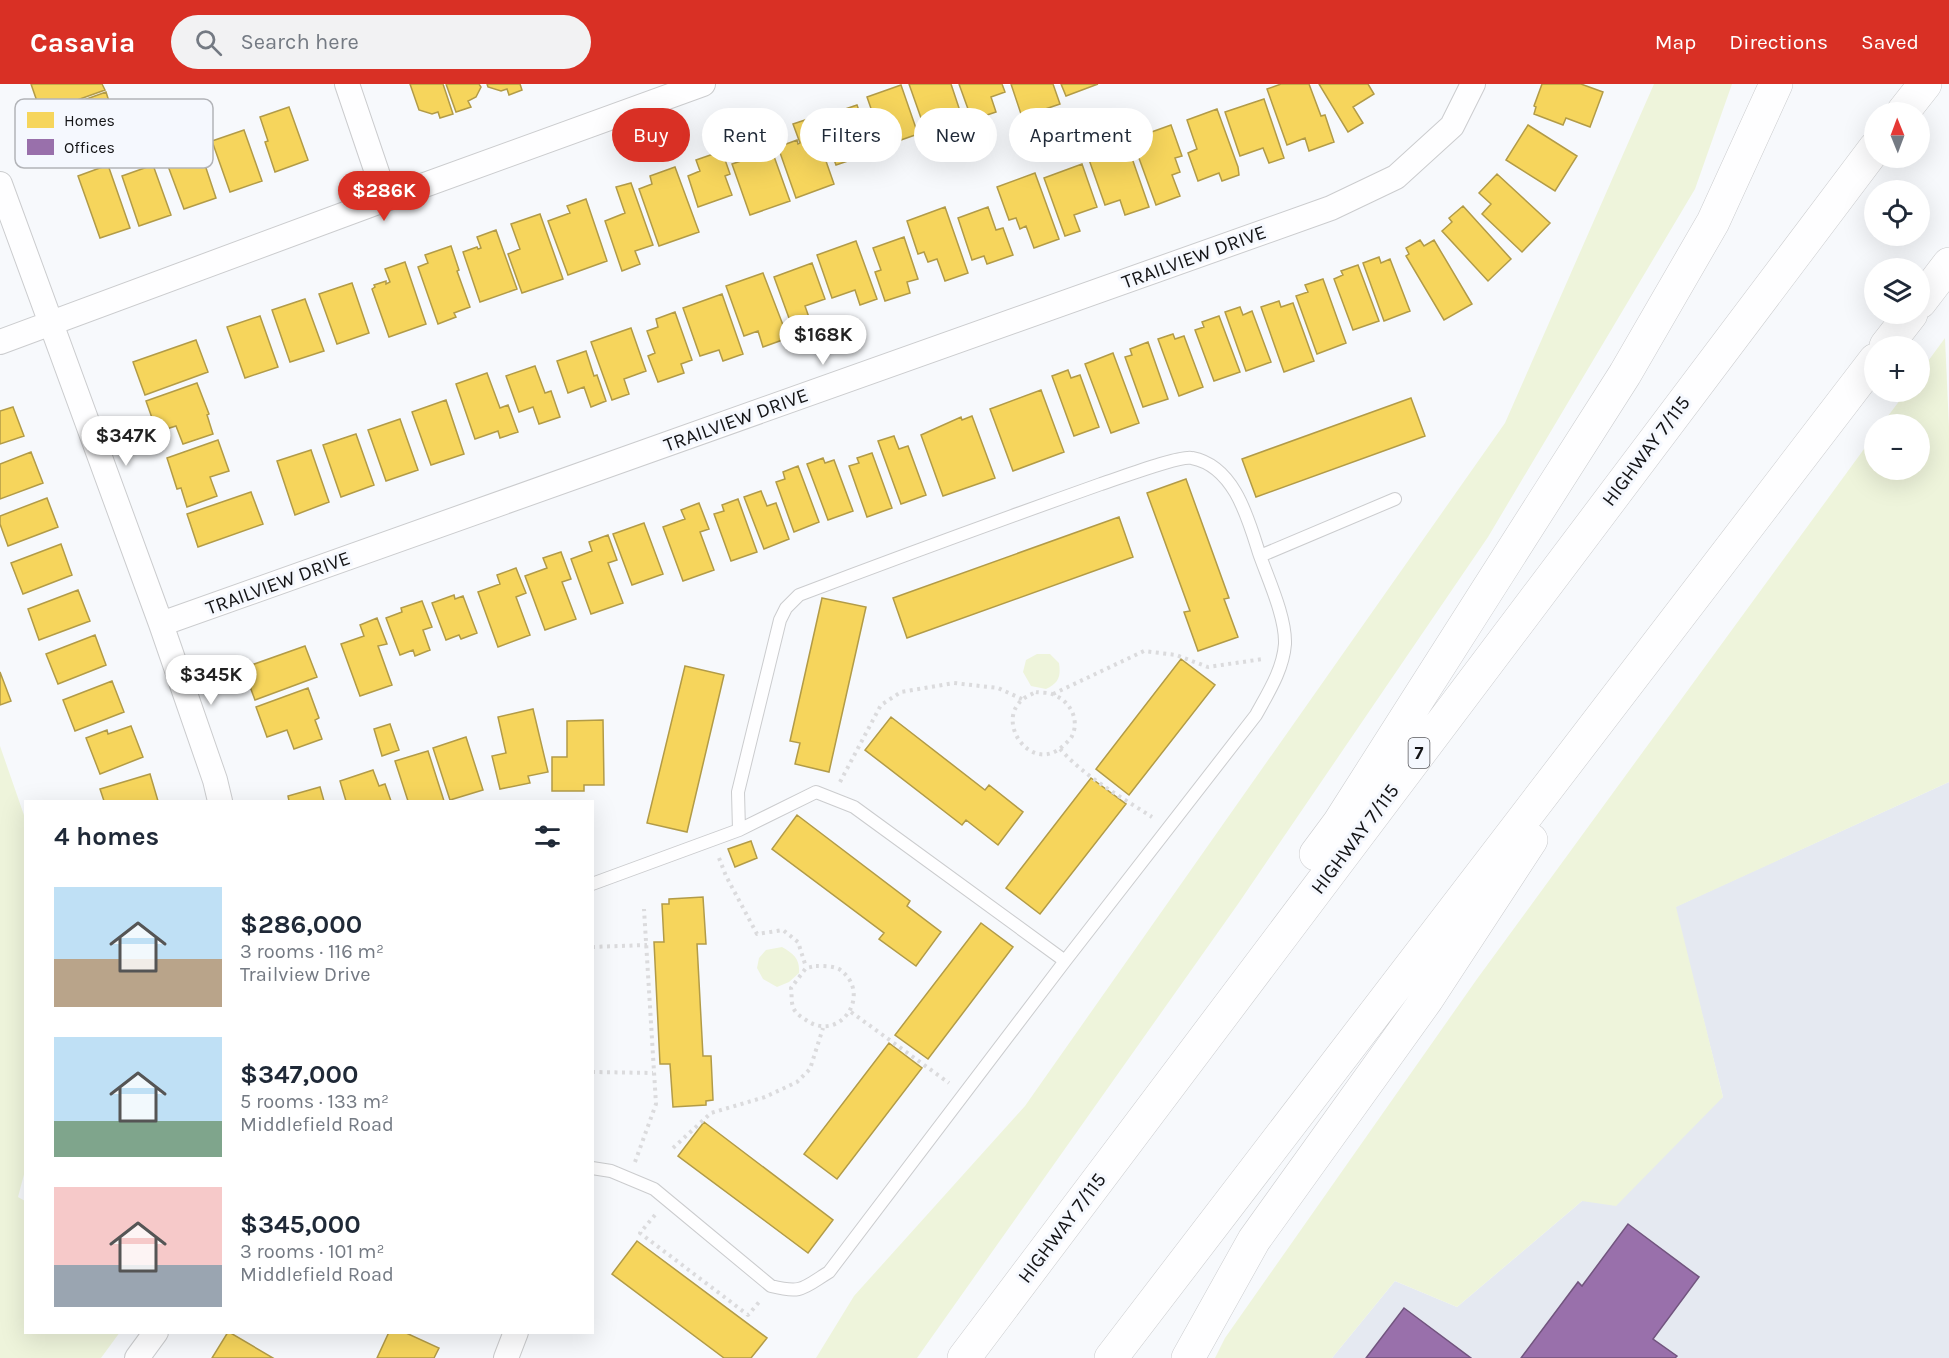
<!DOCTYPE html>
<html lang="en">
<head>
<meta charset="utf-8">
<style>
	:root { --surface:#fff; --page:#f2f2f3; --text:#1f2937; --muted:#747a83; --accent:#d93025 }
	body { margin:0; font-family:Karla,sans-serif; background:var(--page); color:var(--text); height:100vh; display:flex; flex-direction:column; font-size:22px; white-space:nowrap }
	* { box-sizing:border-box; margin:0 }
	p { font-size:20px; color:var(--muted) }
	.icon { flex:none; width:33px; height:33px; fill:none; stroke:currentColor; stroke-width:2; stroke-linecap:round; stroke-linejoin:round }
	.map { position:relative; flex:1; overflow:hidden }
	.drawer { position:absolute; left:24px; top:716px; width:570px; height:534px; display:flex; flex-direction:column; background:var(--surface); border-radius:0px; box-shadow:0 6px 24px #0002 }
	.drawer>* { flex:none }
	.hud { position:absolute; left:612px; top:24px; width:570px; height:54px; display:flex; gap:12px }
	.needle { width:39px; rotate:359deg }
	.fabs { position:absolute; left:1864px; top:18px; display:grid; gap:12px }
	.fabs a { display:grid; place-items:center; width:66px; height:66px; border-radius:50%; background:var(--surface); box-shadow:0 6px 24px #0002; font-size:30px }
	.price { position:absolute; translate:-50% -51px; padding:0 14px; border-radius:21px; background:#fff; color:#222; font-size:20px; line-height:39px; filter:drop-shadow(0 2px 3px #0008) }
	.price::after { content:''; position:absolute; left:50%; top:36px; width:18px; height:14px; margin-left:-9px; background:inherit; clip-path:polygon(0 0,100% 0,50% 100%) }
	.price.selected { background:var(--accent); color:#fff }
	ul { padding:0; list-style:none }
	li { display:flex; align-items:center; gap:18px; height:150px; padding:0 30px }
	li span { display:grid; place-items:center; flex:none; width:168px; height:120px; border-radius:0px; color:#555 }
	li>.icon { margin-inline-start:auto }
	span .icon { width:72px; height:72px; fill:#fffc; stroke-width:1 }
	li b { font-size:26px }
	h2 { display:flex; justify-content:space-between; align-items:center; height:72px; padding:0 30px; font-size:26px }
	.chip { padding:0 21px; border-radius:27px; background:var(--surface); box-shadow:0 6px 24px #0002; font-size:21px; line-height:54px }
	.chip.selected { background:var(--accent); color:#fff }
	header { display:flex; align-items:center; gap:36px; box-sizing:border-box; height:84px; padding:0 30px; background:var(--accent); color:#fff }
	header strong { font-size:28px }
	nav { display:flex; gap:33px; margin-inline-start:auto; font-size:21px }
	.search { width:420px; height:54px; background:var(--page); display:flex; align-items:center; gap:15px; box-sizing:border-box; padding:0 21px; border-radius:33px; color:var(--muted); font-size:22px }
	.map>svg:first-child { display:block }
	.built { fill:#e5e9f1 }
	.green { fill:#eef4db }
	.homes { fill:#f6d55c; stroke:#b29b47; stroke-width:1.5 }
	.offices { fill:#9970ab; stroke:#71547e; stroke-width:1.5 }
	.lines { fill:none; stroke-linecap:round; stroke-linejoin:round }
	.lane-casing { stroke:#cbccce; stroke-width:14 }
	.street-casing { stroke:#cbccce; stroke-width:26 }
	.highway-casing { stroke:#cbccce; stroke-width:34 }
	.path { stroke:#dbdbdd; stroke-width:4; stroke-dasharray:3 4.5; stroke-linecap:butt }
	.lane { stroke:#fefeff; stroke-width:12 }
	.street { stroke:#fefeff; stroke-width:24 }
	.highway { stroke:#fefeff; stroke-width:33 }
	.labels { text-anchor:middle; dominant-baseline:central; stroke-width:6; stroke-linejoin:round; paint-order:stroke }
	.shield { fill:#f5f8fe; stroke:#58585c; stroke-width:1.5 }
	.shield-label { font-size:18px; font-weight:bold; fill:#141416 }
	.street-label { font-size:20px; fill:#141416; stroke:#f5f8fe }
	.key { fill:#f5f8fe; stroke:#b2b4b8; stroke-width:1.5 }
	.key-label { font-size:16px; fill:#141416 }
</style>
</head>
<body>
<header>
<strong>Casavia</strong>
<div class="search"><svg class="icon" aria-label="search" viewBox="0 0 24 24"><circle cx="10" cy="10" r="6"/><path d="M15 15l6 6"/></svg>Search here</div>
<nav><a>Map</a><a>Directions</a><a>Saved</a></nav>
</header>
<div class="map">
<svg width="1949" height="1274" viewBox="0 0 1949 1274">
	<rect width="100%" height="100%" fill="#f7f9fc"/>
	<!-- built -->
	<path class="built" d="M 1949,698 L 1949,1274 L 1332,1274 L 1395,1197 L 1457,1223 L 1582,1117 L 1723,1013 L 1675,823 Z"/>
	<!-- green -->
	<path class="green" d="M 1654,0 L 1732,0 L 1695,105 L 1488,453 L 1238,820 L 917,1274 L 816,1274 L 854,1212 L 1025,1022 L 1505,339 Z
		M 1945,254 L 1949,343 L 1949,698 L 1676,823 L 1723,1013 L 1616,1122 L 1582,1117 L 1457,1223 L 1395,1197 L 1332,1274 L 1215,1274 L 1225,1254 L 1477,895 L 1875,350 L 1875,386 L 1920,386 L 1920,340 L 1882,340 L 1906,308 L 1920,308 L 1920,288 Z
		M 1037,570 L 1050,570 L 1059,579 C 1061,592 1059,599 1046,605 L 1031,602 L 1023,588 L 1026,576 Z
		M 0,662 L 25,734 L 26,1083 L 18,1113 L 25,1117 L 26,1248 L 120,1248 L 101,1274 L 0,1274 Z
		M 782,863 C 794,870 800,875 799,889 L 789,898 L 777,903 L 763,895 L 757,884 L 759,874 L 766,866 Z"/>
	<!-- homes -->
	<path class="homes" d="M 31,0 L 102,0 L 105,6 L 41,29 Z
		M 410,0 L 443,0 L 453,30 L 440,34 L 438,28 L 432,30 L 419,26 Z
		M 446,0 L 479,0 L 481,3 L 476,13 L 468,17 L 471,23 L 456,28 Z
		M 487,0 L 520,0 L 522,6 L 509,11 L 507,5 L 501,7 L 488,3 Z
		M 909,0 L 951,0 L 962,33 L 950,37 L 952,42 L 927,51 Z
		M 959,0 L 1002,0 L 1005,8 L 991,13 L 996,28 L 972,36 Z
		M 1011,0 L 1053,0 L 1060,20 L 1022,33 Z
		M 1061,0 L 1098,0 L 1066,12 Z
		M 1281,0 L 1309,0 L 1321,32 L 1325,31 L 1334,58 L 1309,67 L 1305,54 L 1287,61 L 1267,5 Z
		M 1319,0 L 1368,0 L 1374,10 L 1353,23 L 1363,39 L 1348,48 Z
		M 1542,0 L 1581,0 L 1603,8 L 1590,43 L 1566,34 L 1563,41 L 1534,30 L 1536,23 L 1534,22 Z
		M 901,1 L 918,50 L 884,62 L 867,13 Z
		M 106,8 L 116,39 L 52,61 L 42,31 Z
		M 1264,15 L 1284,74 L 1269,79 L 1263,64 L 1240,72 L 1225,28 Z
		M 857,21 L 874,68 L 836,81 L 819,34 Z
		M 289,23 L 308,76 L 275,88 L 265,58 L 268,57 L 260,33 Z
		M 1217,25 L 1238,83 L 1239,91 L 1222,97 L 1219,89 L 1198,97 L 1188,69 L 1197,65 L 1187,36 Z
		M 811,34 L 834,100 L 796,114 L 778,63 L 797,56 L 798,60 L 800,59 L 793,40 Z
		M 1171,41 L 1182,72 L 1175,74 L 1180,88 L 1172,91 L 1180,112 L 1156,121 L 1132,55 Z
		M 1528,41 L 1577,72 L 1555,107 L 1506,76 Z
		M 244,46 L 262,97 L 230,108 L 212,57 Z
		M 766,50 L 790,117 L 750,131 L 732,80 L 750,74 L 751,77 L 755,76 L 748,56 Z
		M 1126,57 L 1149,123 L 1125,131 L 1120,116 L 1105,121 L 1087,70 Z
		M 199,63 L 216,114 L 184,125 L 165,74 Z
		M 722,67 L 730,90 L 725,92 L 732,111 L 698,123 L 688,92 L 700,87 L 696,76 Z
		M 1082,80 L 1097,123 L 1074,131 L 1080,147 L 1065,152 L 1044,94 Z
		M 108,81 L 130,144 L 100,154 L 78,92 Z
		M 153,81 L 171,131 L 139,142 L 122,92 Z
		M 675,83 L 699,148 L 659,162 L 639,105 L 652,100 L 650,92 Z
		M 1035,89 L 1059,155 L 1034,164 L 1026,142 L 1020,145 L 1016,134 L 1009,136 L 997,103 Z
		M 1497,90 L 1550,139 L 1522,168 L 1482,130 L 1491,120 L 1479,109 Z
		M 631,99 L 653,161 L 635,167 L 640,180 L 622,187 L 605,137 L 625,129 L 616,103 Z
		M 586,115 L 607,177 L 568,191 L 548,137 L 570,129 L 567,122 Z
		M 1463,122 L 1511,175 L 1488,197 L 1442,147 L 1452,138 L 1449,134 Z
		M 945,123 L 968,189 L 945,197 L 937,175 L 928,178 L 924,168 L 918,170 L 907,137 Z
		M 988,123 L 996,146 L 1003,144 L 1013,171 L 987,180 L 984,172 L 972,176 L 958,134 Z
		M 540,130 L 563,195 L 522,209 L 508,170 L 520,165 L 511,140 Z
		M 496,146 L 517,205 L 480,218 L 463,168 L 477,163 L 478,165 L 481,164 L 477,153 Z
		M 904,153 L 918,195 L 907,198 L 910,209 L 885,217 L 875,188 L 881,186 L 873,164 Z
		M 1420,156 L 1424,162 L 1434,156 L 1472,220 L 1444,236 L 1406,172 L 1409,170 L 1406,164 Z
		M 856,157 L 877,215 L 860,221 L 855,206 L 832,214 L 817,171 Z
		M 451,162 L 459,186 L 457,187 L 470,223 L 454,229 L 456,233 L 438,240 L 418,183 L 428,179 L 425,171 Z
		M 1379,173 L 1381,179 L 1390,175 L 1410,227 L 1384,237 L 1363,179 Z
		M 405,178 L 426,240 L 389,253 L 372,205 L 375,203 L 374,201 L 386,197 L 386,200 L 390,198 L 385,185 Z
		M 812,179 L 825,215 L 805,222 L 811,239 L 793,245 L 774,193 Z
		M 1358,181 L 1379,237 L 1353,246 L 1334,195 L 1343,191 L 1341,187 Z
		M 763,189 L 788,254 L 763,263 L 758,247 L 744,252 L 726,202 Z
		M 1323,195 L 1346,259 L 1317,270 L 1296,212 L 1308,208 L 1305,201 Z
		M 352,199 L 369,249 L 337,260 L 319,210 Z
		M 722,210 L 743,270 L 723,277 L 719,266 L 700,272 L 683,224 Z
		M 305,215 L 324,267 L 290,278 L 272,226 Z
		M 1279,217 L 1281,223 L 1293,219 L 1314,277 L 1284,288 L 1261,223 Z
		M 1240,223 L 1243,231 L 1252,227 L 1271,278 L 1246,287 L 1225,228 Z
		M 675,228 L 692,276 L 681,280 L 684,289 L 658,298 L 648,272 L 655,269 L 647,247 L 658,243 L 656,235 Z
		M 260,232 L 278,283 L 245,294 L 227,243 Z
		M 1219,232 L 1240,288 L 1214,297 L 1195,246 L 1204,243 L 1202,238 Z
		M 631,244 L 646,287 L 624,295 L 629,310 L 612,316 L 591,258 Z
		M 1173,250 L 1175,255 L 1184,252 L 1203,303 L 1179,312 L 1158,255 Z
		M 196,256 L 208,288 L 145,311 L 133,278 Z
		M 1148,258 L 1168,315 L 1143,323 L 1125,273 L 1132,271 L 1130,265 Z
		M 586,267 L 594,292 L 597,291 L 606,317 L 591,323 L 584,303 L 568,309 L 557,277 Z
		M 1113,269 L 1139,339 L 1111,349 L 1085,280 Z
		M 535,282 L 545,309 L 551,307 L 560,333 L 539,340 L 533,323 L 519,328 L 506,292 Z
		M 1068,286 L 1071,294 L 1080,291 L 1099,343 L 1074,352 L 1052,292 Z
		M 487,289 L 500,324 L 508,321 L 518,348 L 500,354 L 498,347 L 475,355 L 456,300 Z
		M 197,299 L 209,330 L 207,331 L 213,350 L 183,360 L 176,342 L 157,348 L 146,317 Z
		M 1041,306 L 1064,368 L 1013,387 L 990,325 Z
		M 1411,314 L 1425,352 L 1256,413 L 1242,375 Z
		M 446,316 L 464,370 L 431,381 L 412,328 Z
		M 13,323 L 24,352 L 0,360 L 0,327 Z
		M 972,332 L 995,394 L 943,412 L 921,351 L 961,333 L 962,336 Z
		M 400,335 L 418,386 L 386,397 L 368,346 Z
		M 356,350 L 374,401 L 341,413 L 323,361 Z
		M 894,352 L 899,365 L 908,362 L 926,411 L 901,420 L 878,357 Z
		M 218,356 L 229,387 L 210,393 L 217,412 L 187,423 L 181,404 L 177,405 L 167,374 Z
		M 311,366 L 329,418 L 295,431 L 277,377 Z
		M 31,368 L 43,399 L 0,415 L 0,380 Z
		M 872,369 L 892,424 L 867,433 L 849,382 L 859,379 L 857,374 Z
		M 823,374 L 825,379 L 834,376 L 853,427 L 828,436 L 807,380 Z
		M 798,382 L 819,438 L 794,448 L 776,398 L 785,395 L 783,388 Z
		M 1186,395 L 1229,514 L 1224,515 L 1238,553 L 1198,567 L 1184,528 L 1190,527 L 1147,409 Z
		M 761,407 L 767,422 L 776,419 L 789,455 L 764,465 L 744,413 Z
		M 251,408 L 263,440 L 198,463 L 187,430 Z
		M 47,414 L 58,443 L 8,462 L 0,440 L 0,432 Z
		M 738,415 L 757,468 L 731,477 L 714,430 L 724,427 L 722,421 Z
		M 699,419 L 709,445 L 700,448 L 714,486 L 683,497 L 663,443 L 685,435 L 681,426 Z
		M 1119,433 L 1133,473 L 907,554 L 893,514 Z
		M 644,439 L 663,490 L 632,501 L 613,450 Z
		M 608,451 L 617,476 L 608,479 L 623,519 L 591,530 L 571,475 L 592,467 L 589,458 Z
		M 61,460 L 72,491 L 23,510 L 11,479 Z
		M 561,468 L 571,495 L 562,498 L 576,535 L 545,546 L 525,492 L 547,484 L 543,474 Z
		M 516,484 L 526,509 L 516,513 L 530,551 L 498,563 L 478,508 L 500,500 L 497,491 Z
		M 78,506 L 90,537 L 39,556 L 28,525 Z
		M 454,511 L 455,515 L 463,512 L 477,549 L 461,555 L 459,551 L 446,556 L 432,519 Z
		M 822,514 L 866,523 L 829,688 L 795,680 L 800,659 L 790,657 Z
		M 422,517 L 432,543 L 423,546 L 430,566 L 415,572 L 413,566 L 400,571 L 386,534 L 402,528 L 401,524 Z
		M 377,534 L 387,560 L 378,562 L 392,601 L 360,612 L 341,560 L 364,552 L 360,541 Z
		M 95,551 L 106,581 L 58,600 L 46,570 Z
		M 305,562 L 317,593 L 255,616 L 243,584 Z
		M 1181,575 L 1215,601 L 1129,711 L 1096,685 Z
		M 685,582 L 724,591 L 687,748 L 647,739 Z
		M 0,588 L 11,617 L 0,621 Z
		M 112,597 L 124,628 L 75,647 L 63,616 Z
		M 308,604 L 319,634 L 315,636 L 322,655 L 294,665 L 287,646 L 267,653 L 256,623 Z
		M 533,625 L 548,688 L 528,692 L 530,699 L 500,705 L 492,672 L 506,669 L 498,633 Z
		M 891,633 L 985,706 L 989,701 L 1023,728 L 998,761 L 966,736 L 962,741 L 865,666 Z
		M 603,636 L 604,701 L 584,701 L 584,707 L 552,707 L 552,673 L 567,673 L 567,637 Z
		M 390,640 L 399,666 L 382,672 L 374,645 Z
		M 131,642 L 143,673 L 100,690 L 86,654 L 107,646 L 108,650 Z
		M 466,653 L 483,706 L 450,716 L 433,664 Z
		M 428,667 L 444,717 L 408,717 L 395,677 Z
		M 373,686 L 379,702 L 385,700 L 391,717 L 346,717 L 340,697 Z
		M 150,690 L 158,717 L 104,717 L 100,705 Z
		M 1091,694 L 1126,720 L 1040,830 L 1006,804 Z
		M 320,703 L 324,717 L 289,717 L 288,712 Z
		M 797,731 L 910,817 L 907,822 L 941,848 L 916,882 L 879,855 L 884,849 L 772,765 Z
		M 751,757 L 757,774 L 735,783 L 728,765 Z
		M 703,813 L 706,860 L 697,860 L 703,972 L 711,972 L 713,1016 L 706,1017 L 706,1021 L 673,1023 L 670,980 L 660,980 L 654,858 L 664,858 L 662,820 L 669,820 L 669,815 Z
		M 981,839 L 1013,863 L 928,975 L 895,951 Z
		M 889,959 L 922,984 L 837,1095 L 804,1070 Z
		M 704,1038 L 833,1136 L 808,1169 L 678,1072 Z
		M 637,1157 L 767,1254 L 751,1274 L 724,1274 L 612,1190 Z
		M 228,1248 L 229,1248 L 273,1274 L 212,1274 Z
		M 389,1248 L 404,1248 L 439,1264 L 434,1274 L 377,1274 Z"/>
	<!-- offices -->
	<path class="offices" d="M 1628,1140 L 1699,1193 L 1653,1255 L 1677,1272 L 1675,1274 L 1521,1274 L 1578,1198 L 1582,1202 Z
		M 1404,1224 L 1471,1274 L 1366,1274 Z"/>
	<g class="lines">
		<!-- lane casing -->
		<g class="lane-casing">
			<path id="lane" d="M 1260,472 L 1395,415
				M 592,800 L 739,746 L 816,708 L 854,723 L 1065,877
				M 592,1084 L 611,1087 L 654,1105 L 771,1202 C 803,1210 803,1204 829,1188 L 1065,877 L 1256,631 C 1268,609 1283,586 1285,560 C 1286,533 1268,495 1259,469 C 1248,434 1234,382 1192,374 C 1180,371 1117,395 1101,400 C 1000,436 899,473 799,511 L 786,524 L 780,536 L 738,708 L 739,746"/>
		</g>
		<!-- street casing -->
		<g class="street-casing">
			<path id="street" d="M 347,0 L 386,115
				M 0,100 L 161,540 L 215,696 L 220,717
				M 0,258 L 386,115 L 703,0
				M 161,540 L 1331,124 L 1396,93 L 1452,42 L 1473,0
				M 137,1274 L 156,1248
				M 506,1274 L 516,1248"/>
		</g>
		<!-- highway casing -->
		<g class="highway-casing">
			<path id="highway" d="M 1903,28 L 1925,0
				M 1920,218 L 1949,180
				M 1886,262 L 1911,230
				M 1316,770 L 1339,739 L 1625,290 L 1713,138 L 1776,0
				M 964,1274 L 1875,64
				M 1111,1274 L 1875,276
				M 1188,1274 L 1254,1156 L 1427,915 L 1531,756"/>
		</g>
		<!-- path -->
		<path class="path" d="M 1036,608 C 1041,609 1049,608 1054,611 C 1070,617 1080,636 1072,652 C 1070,656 1066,659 1063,662 C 1032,691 994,638 1023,615 C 1027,612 1032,610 1036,608 Z
			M 1053,610 L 1144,567 L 1176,571 L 1208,583 L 1263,575
			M 1060,665 C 1085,693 1121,713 1152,733
			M 840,698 L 881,621 L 901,608 L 954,599 L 998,604 L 1022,615
			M 719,774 L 726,792 L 757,850 L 783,846 L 798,858 L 806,883
			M 592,863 L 647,861
			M 816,882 C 822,882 833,882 839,885 C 874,909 840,960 806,936 C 801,933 795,929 793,923 C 791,917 792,910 791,904 L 806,884 Z
			M 851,928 L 949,999
			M 592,988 L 653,989
			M 673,1064 L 711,1029 L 765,1013 L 797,998 L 810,985 L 823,944
			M 635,1078 L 656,1020 L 644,825
			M 655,1131 L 640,1149 L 748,1231 L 760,1217"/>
		<!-- lane -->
		<use href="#lane" class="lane"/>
		<!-- street -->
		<use href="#street" class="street"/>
		<!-- highway -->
		<use href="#highway" class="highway"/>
	</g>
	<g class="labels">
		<!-- shield labels -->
		<rect class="shield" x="1408.5" y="654" width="21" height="30" rx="4.5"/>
		<g class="shield-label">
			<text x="1419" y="669">7</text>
		</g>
		<!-- street labels -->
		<g class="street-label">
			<text transform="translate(1194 173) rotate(-20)">TRAILVIEW DRIVE</text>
			<text transform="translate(736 336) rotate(-20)">TRAILVIEW DRIVE</text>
			<text transform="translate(1646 367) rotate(-53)">HIGHWAY 7/115</text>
			<text transform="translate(278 499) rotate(-20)">TRAILVIEW DRIVE</text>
			<text transform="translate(1355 755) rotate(-53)">HIGHWAY 7/115</text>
			<text transform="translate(1062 1144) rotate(-53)">HIGHWAY 7/115</text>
		</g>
	</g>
	<!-- legend -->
	<rect x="15" y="15" width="198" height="69" rx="9" class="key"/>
	<rect x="27" y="28" width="27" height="16" fill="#f6d55c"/>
	<rect x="27" y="55" width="27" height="16" fill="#9970ab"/>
	<g class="key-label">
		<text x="64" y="42">Homes</text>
		<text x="64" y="69">Offices</text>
	</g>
</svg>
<div class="fabs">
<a><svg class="needle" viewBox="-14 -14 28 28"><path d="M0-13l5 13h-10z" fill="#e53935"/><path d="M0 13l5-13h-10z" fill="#747a83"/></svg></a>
<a><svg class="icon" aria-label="locate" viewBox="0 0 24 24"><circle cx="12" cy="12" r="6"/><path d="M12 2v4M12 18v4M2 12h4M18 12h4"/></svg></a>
<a><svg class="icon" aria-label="layers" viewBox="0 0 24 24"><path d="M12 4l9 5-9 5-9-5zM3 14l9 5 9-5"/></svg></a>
<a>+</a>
<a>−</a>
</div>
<b class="price selected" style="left:384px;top:138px">$286K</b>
<b class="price" style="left:823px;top:282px">$168K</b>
<b class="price" style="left:126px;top:383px">$347K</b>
<b class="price" style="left:211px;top:622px">$345K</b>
<div class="hud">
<a class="chip selected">Buy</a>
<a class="chip">Rent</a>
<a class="chip">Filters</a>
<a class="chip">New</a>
<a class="chip">Apartment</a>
</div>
<section class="drawer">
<h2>4 homes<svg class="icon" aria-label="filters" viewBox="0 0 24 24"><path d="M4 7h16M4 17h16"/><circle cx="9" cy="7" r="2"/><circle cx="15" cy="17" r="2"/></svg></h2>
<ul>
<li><span style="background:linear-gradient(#bfe0f5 60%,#b9a48a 0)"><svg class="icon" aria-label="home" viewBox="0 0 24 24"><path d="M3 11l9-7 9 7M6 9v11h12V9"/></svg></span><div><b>$286,000</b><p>3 rooms · 116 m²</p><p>Trailview Drive</p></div></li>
<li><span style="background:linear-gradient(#bfe0f5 70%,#7fa58c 0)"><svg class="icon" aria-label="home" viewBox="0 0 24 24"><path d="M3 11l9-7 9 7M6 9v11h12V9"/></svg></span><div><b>$347,000</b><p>5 rooms · 133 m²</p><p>Middlefield Road</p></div></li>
<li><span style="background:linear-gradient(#f6c9c9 65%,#9aa5b1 0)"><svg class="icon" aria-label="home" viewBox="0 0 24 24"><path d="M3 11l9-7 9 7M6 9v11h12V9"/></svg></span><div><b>$345,000</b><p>3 rooms · 101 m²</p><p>Middlefield Road</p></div></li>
</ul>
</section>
</div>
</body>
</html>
